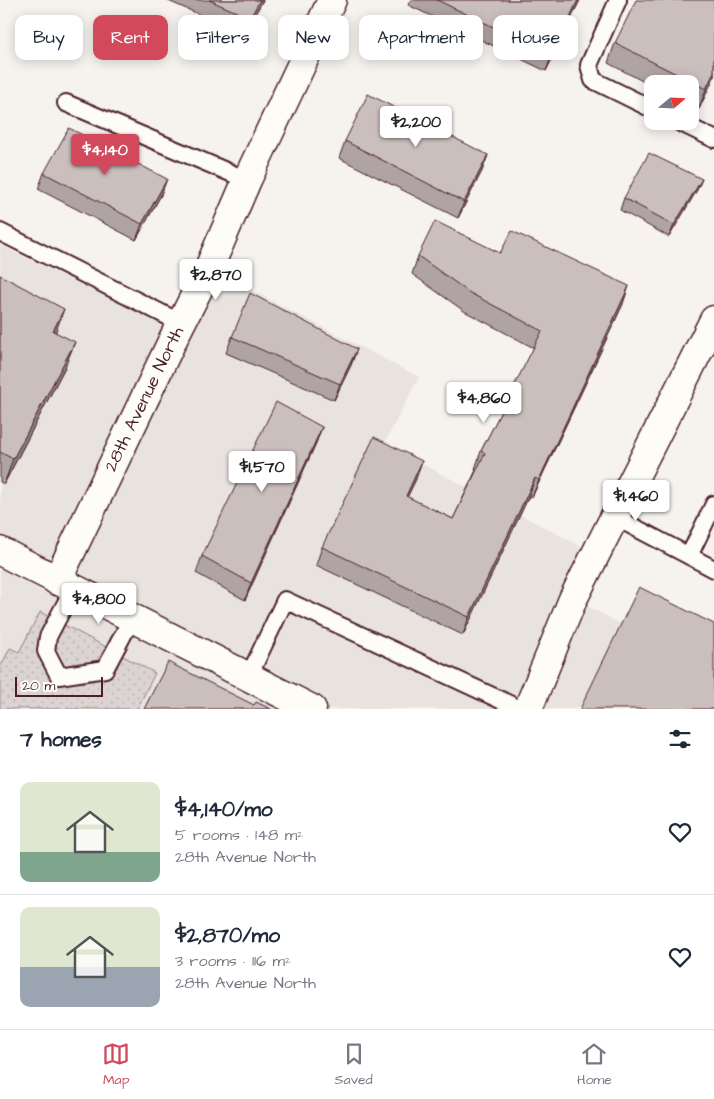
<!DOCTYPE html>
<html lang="en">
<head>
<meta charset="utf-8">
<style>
	:root { --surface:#fff; --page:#f6f6f7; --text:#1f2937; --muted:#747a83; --line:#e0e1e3; --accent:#d1495b }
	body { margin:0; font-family:"Architects Daughter",sans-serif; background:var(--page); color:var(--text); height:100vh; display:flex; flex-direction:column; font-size:19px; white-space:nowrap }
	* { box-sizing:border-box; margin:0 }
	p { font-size:16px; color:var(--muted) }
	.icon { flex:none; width:28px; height:28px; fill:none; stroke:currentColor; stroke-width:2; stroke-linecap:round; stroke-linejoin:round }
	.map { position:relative; height:709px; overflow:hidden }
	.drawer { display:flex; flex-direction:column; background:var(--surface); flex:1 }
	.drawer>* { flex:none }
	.hud { position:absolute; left:15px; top:15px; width:685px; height:45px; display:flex; gap:10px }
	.needle { width:32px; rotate:71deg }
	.buttons { position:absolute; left:644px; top:75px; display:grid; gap:10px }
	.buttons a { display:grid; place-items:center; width:55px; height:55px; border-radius:10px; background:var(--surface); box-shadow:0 2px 12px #0003; font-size:25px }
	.scale { position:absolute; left:15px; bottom:12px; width:88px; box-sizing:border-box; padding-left:5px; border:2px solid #4a1f2b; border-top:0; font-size:14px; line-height:18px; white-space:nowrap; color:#4a1f2b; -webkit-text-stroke:4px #fdfcf7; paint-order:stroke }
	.price { position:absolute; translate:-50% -42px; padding:0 11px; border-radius:5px; background:#fff; color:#222; font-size:16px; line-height:32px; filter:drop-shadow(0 1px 2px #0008) }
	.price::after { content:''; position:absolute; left:50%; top:30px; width:15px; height:11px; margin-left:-8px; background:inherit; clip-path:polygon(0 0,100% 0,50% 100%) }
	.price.active { background:var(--accent); color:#fff }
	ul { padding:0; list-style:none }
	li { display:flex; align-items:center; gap:15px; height:125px; padding:0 20px }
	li+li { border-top:1px solid var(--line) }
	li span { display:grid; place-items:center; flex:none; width:140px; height:100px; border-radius:10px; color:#555 }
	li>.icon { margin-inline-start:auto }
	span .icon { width:60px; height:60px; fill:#fffc; stroke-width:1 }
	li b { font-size:21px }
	h2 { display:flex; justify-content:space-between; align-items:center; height:60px; padding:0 20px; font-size:21px }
	.pill { padding:0 18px; border-radius:10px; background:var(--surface); box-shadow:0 2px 12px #0003; font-size:18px; line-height:45px }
	.pill.active { background:var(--accent); color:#fff }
	.menu { display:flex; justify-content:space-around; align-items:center; height:70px; border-top:1px solid var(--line); background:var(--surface); font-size:14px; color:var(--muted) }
	.menu a { display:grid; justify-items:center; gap:2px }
	.menu .active { color:var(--accent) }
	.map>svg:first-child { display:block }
	.built { fill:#e9e3e0 }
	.park { fill:url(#park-dots); stroke:#937a7e }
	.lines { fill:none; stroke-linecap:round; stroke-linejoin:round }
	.lane-casing { stroke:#4a1f2b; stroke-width:20 }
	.street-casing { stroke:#4a1f2b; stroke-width:31 }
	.secondary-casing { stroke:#4a1f2b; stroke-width:31 }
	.lane { stroke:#fdfcf7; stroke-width:16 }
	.street { stroke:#fdfcf7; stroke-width:28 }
	.secondary { stroke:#fdfcf7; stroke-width:28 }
	.wall { fill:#afa4a3; stroke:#4a1f2b }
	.shaded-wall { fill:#8e8685; stroke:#4a1f2b }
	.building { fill:#cbbfbe; stroke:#4a1f2b }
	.labels { text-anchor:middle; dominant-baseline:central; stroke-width:5; stroke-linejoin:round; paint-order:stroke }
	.street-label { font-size:18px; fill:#4a1f2b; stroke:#fdfcf7 }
</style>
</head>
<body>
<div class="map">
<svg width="714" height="709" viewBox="0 0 714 709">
	<defs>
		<pattern id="park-dots" width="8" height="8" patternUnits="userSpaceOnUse" patternTransform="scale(1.25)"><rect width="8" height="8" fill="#dcd4d2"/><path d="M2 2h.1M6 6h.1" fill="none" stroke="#beb6b4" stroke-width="1.8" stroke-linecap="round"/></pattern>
	</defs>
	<rect width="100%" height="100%" fill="#f6f3ef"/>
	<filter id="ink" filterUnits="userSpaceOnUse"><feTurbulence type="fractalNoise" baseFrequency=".02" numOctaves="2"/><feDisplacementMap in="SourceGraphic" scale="10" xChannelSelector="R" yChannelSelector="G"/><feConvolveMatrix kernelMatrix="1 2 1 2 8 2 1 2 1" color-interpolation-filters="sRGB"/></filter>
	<g filter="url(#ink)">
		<!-- built -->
		<path class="built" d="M 0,245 L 177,331 L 209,268 L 419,377 L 384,444 L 596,554 L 574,599 L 714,673 L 714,709 L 0,709 Z"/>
		<!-- park -->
		<path class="park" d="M 40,612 L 155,673 L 137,709 L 0,709 L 0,668 L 10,648 L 19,652 Z"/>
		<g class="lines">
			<!-- lane casing -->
			<g class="lane-casing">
				<path id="lane" d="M 618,0 L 589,65 L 593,80 L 652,109
					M 66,103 L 247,180
					M 677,121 L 714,139
					M 0,232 L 181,323
					M 615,517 L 714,569
					M 689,556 L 714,504
					M 73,589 L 48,637 L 46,651 L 59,676 L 105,669 L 132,618
					M 248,678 L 285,600 L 520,709"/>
			</g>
			<!-- street casing -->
			<g class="street-casing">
				<path id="street" d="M 57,581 L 177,331 L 209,268 L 247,180 L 332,0"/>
			</g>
			<!-- secondary casing -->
			<g class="secondary-casing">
				<path id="secondary" d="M 0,551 L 312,709
					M 528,709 L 573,599 L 714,320"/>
			</g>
			<!-- lane -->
			<use href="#lane" class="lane"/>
			<!-- street -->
			<use href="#street" class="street"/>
			<!-- secondary -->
			<use href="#secondary" class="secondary"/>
		</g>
		<!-- wall -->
		<path class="wall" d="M 166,0 L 263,0 L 244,34 Z
			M 410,0 L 580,0 L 546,71 L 408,5 Z
			M 714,0 L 714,77 L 699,109 L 690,104 L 690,84 L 652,84 L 652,86 L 608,63 L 615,43 Z
			M 345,141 L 488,155 L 482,171 L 458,218 L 339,158 Z
			M 44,173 L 161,195 L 136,240 L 38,189 Z
			M 702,179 L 697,190 L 669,237 L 620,210 L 624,198 Z
			M 500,253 L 623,304 L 532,497 L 529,496 L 463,635 L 316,565 L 322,547 L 416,479 L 407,497 L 453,519 L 476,470 L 475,469 L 481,451 L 534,348 L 464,311 L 412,274 L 418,256 Z
			M 0,275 L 56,332 L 65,367 L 4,484 L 0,482 Z
			M 232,337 L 357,349 L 351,365 L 334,400 L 226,353 Z
			M 322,427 L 316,443 L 245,600 L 196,573 L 202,556 Z"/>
		<!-- shaded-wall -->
		<path class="shaded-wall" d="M 260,0 L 263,0 L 244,34 L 250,18 Z
			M 578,0 L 580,0 L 546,71 L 552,55 Z
			M 714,72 L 714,77 L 699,109 L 706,89 Z
			M 488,155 L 482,171 L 458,218 L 464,202 Z
			M 167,179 L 161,195 L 136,240 L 142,224 Z
			M 702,179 L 697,190 L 669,237 L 674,225 Z
			M 629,286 L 623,304 L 532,497 L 539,480 Z
			M 64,309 L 55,334 L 53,331 Z
			M 75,342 L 65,367 L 4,484 L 13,459 Z
			M 357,349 L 351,365 L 334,400 L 340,384 Z
			M 322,427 L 316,443 L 245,600 L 251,583 Z
			M 422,461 L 416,479 L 399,514 L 406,496 Z
			M 535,478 L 529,496 L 463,635 L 469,617 Z"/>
		<!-- building -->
		<path class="building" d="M 209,0 L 260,0 L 250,18 Z
			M 437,0 L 578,0 L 552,55 Z
			M 636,0 L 714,0 L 714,72 L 706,89 L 615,43 Z
			M 368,94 L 488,155 L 464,202 L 345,141 Z
			M 69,128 L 167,179 L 142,224 L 44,173 Z
			M 649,153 L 702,179 L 674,225 L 624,198 Z
			M 435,221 L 500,253 L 512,231 L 629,286 L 539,480 L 535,478 L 469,617 L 322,547 L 374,437 L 422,461 L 406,496 L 453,519 L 485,453 L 481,451 L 542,331 L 470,293 L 418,256 Z
			M 0,275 L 64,309 L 53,331 L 75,342 L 13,459 L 0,452 Z
			M 250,293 L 357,349 L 340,384 L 232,337 Z
			M 276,402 L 322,427 L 251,583 L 202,556 Z
			M 639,587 L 714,624 L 714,709 L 580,709 Z
			M 168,662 L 254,705 L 256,702 L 271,709 L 144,709 Z"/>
	</g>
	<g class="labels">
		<!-- street labels -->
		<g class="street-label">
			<text transform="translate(144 399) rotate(-64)">28th Avenue North</text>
		</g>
	</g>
</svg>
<div class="buttons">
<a><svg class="needle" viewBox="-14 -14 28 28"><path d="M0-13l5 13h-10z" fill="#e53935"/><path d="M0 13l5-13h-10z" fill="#747a83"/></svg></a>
</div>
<div class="scale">20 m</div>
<b class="price" style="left:416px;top:148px">$2,200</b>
<b class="price active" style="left:105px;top:176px">$4,140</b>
<b class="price" style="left:216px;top:301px">$2,870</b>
<b class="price" style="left:484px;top:424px">$4,860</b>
<b class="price" style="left:262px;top:493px">$1,570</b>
<b class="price" style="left:636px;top:522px">$1,460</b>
<b class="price" style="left:99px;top:625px">$4,800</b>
<div class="hud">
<a class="pill">Buy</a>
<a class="pill active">Rent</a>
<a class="pill">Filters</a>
<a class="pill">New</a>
<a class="pill">Apartment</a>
<a class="pill">House</a>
</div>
</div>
<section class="drawer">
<h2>7 homes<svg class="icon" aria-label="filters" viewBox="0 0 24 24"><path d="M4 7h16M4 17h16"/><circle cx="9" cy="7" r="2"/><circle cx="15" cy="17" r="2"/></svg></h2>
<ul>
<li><span style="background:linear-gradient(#dfe7d0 70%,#7fa58c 0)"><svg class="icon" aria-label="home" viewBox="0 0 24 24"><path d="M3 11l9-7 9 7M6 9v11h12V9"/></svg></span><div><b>$4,140/mo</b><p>5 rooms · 148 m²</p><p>28th Avenue North</p></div><svg class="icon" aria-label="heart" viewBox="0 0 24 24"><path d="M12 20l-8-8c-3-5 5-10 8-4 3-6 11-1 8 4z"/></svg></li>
<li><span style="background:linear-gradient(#dfe7d0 60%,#9aa5b1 0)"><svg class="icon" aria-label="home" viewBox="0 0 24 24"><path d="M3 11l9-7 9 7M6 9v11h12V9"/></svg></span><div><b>$2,870/mo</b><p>3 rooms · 116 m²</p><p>28th Avenue North</p></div><svg class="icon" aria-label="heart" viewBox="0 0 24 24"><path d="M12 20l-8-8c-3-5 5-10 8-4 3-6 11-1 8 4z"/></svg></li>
</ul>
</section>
<nav class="menu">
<a class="active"><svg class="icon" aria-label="map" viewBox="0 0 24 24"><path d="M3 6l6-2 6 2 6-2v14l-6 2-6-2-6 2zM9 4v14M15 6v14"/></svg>Map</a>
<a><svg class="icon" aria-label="saved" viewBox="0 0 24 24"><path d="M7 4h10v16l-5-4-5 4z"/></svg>Saved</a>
<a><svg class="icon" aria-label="home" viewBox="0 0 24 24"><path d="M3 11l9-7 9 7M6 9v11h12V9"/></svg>Home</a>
</nav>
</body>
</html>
